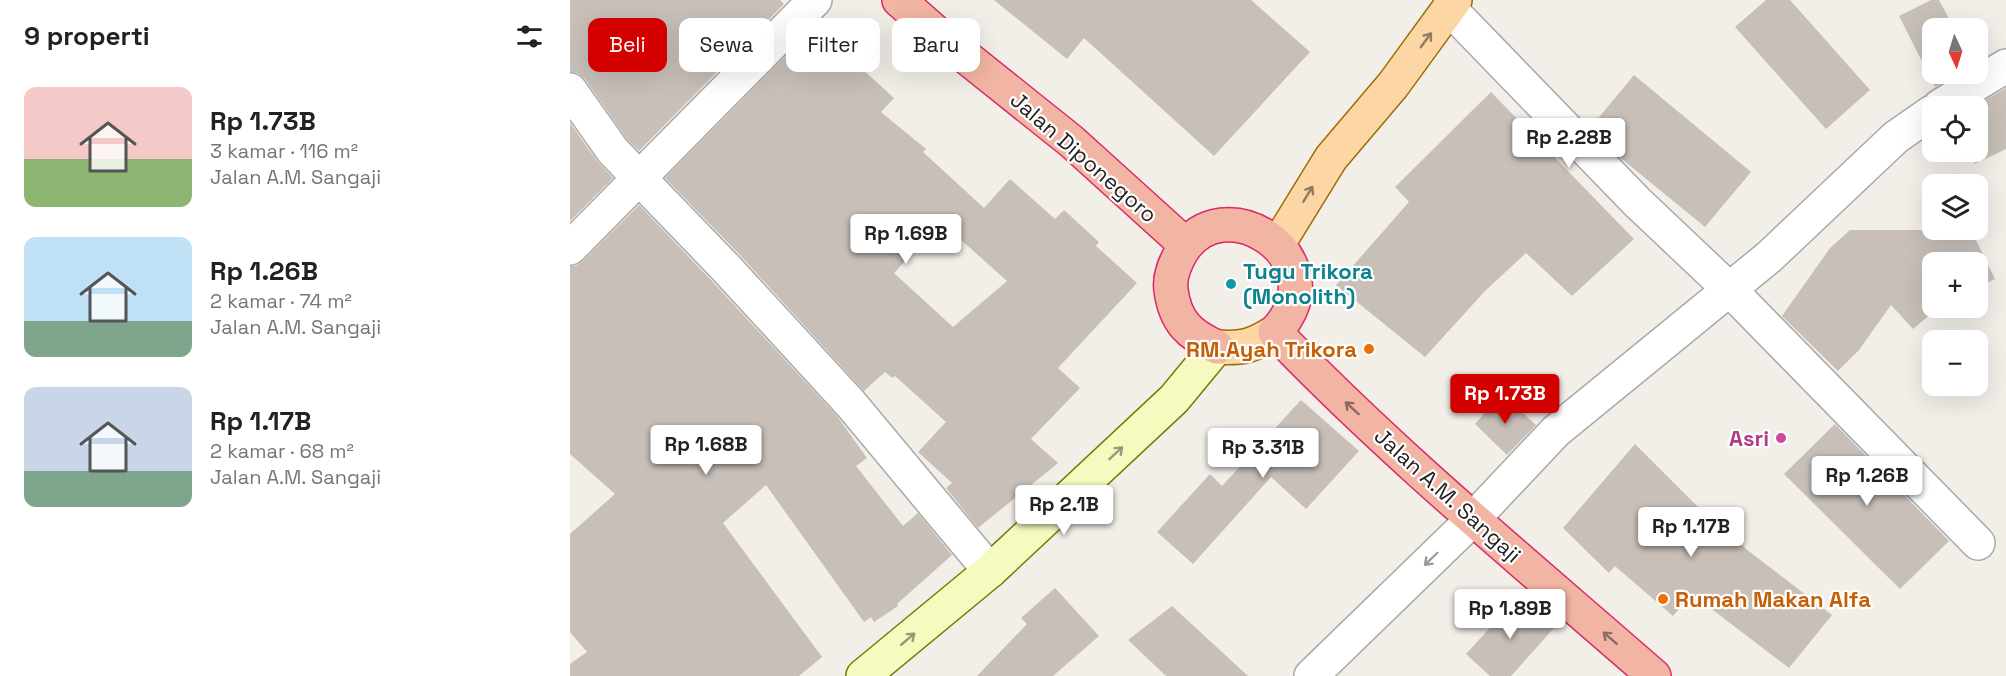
<!DOCTYPE html>
<html lang="id">
<head>
<meta charset="utf-8">
<style>
	:root { --surface:#fff; --page:#f6f6f6; --text:#222; --muted:#767676; --accent:#d40000 }
	body { margin:0; font-family:"Space Grotesk",sans-serif; background:var(--page); color:var(--text); height:100vh; display:flex; flex-direction:column; font-size:22px; white-space:nowrap }
	* { box-sizing:border-box; margin:0 }
	p { font-size:20px; color:var(--muted) }
	.icon { flex:none; width:33px; height:33px; fill:none; stroke:currentColor; stroke-width:2; stroke-linecap:round; stroke-linejoin:round }
	.map { position:relative; flex:1; overflow:hidden }
	.drawer { display:flex; flex-direction:column; background:var(--surface); width:570px }
	.drawer>* { flex:none }
	.hud { position:absolute; left:18px; top:18px; width:570px; height:54px; display:flex; gap:12px }
	.needle { width:39px; rotate:176deg }
	.controls { position:absolute; left:1352px; top:18px; display:grid; gap:12px }
	.controls a { display:grid; place-items:center; width:66px; height:66px; border-radius:12px; background:var(--surface); box-shadow:0 6px 24px #0002; font-size:30px }
	.price { position:absolute; translate:-50% -51px; padding:0 14px; border-radius:6px; background:#fff; color:#222; font-size:20px; line-height:39px; filter:drop-shadow(0 2px 3px #0008) }
	.price::after { content:''; position:absolute; left:50%; top:36px; width:18px; height:14px; margin-left:-9px; background:inherit; clip-path:polygon(0 0,100% 0,50% 100%) }
	.price.selected { background:var(--accent); color:#fff }
	ul { padding:0; list-style:none }
	li { display:flex; align-items:center; gap:18px; height:150px; padding:0 24px }
	li span { display:grid; place-items:center; flex:none; width:168px; height:120px; border-radius:12px; color:#555 }
	li>.icon { margin-inline-start:auto }
	span .icon { width:72px; height:72px; fill:#fffc; stroke-width:1 }
	li b { font-size:26px }
	h2 { display:flex; justify-content:space-between; align-items:center; height:72px; padding:0 24px; font-size:26px }
	.tag { padding:0 21px; border-radius:12px; background:var(--surface); box-shadow:0 6px 24px #0002; font-size:21px; line-height:54px }
	.tag.selected { background:var(--accent); color:#fff }
	main { display:flex; flex:1; min-height:0 }
	.map>svg:first-child { display:block }
	.building { fill:#c7bfb8; fill-rule:evenodd }
	.lines { fill:none; stroke-linecap:round; stroke-linejoin:round }
	.minor-casing { stroke:#a9a9a9; stroke-width:36 }
	.secondary-casing { stroke:#707d05; stroke-width:36 }
	.primary-casing { stroke:#a06b00; stroke-width:36 }
	.trunk-casing { stroke:#dc2a67; stroke-width:36 }
	.minor { stroke:#fff; stroke-width:33 }
	.secondary { stroke:#f7fabf; stroke-width:33 }
	.primary { stroke:#fcd6a4; stroke-width:33 }
	.trunk { stroke:#f2b4a3; stroke-width:33 }
	.oneway { stroke:#8f7c63 }
	.oneway2 { stroke:#8a6b62 }
	.oneway3 { stroke:#979978 }
	.oneway4 { stroke:#9c9c9c }
	.culture-dot { fill:#0f9aa8; stroke:#fff; stroke-width:2 }
	.food-dot { fill:#e8710a; stroke:#fff; stroke-width:2 }
	.hotel-dot { fill:#d1479c; stroke:#fff; stroke-width:2 }
	.labels { text-anchor:middle; dominant-baseline:central; stroke-width:4.5; stroke-linejoin:round; paint-order:stroke }
	.street-label { font-size:22px; fill:#222; stroke:#fff }
	.culture-label { font-size:22px; font-weight:bold; fill:#0d838f; stroke:#fff; text-anchor:start }
	.food-label { font-size:22px; font-weight:bold; fill:#c56008; stroke:#fff; text-anchor:end }
	.hotel-label { font-size:22px; font-weight:bold; fill:#b23c85; stroke:#fff; text-anchor:end }
</style>
</head>
<body>
<main>
<section class="drawer">
<h2>9 properti<svg class="icon" aria-label="filters" viewBox="0 0 24 24"><path d="M4 7h16M4 17h16"/><circle cx="9" cy="7" r="2"/><circle cx="15" cy="17" r="2"/></svg></h2>
<ul>
<li><span style="background:linear-gradient(#f6c9c9 60%,#8fb573 0)"><svg class="icon" aria-label="home" viewBox="0 0 24 24"><path d="M3 11l9-7 9 7M6 9v11h12V9"/></svg></span><div><b>Rp 1.73B</b><p>3 kamar · 116 m²</p><p>Jalan A.M. Sangaji</p></div></li>
<li><span style="background:linear-gradient(#bfe0f5 70%,#7fa58c 0)"><svg class="icon" aria-label="home" viewBox="0 0 24 24"><path d="M3 11l9-7 9 7M6 9v11h12V9"/></svg></span><div><b>Rp 1.26B</b><p>2 kamar · 74 m²</p><p>Jalan A.M. Sangaji</p></div></li>
<li><span style="background:linear-gradient(#c9d6e8 70%,#7fa58c 0)"><svg class="icon" aria-label="home" viewBox="0 0 24 24"><path d="M3 11l9-7 9 7M6 9v11h12V9"/></svg></span><div><b>Rp 1.17B</b><p>2 kamar · 68 m²</p><p>Jalan A.M. Sangaji</p></div></li>
</ul>
</section>
<div class="map">
<svg width="1436" height="676" viewBox="0 0 1436 676">
	<rect width="100%" height="100%" fill="#f2efe9"/>
	<!-- building -->
	<path class="building" d="M 0,0 L 210,0 L 214,4 L 69,151 L 57,139 L 15,79 L 8,73 L 0,72 Z
		M 424,0 L 681,0 L 740,52 L 644,156 L 514,38 L 497,59 Z
		M 1196,0 L 1220,0 L 1300,90 L 1256,129 L 1165,27 Z
		M 1361,0 L 1369,0 L 1384,28 L 1362,28 L 1362,74 L 1387,74 L 1365,87 L 1329,16 Z
		M 245,26 L 324,98 L 311,112 L 356,149 L 353,152 L 414,208 L 440,179 L 485,219 L 494,210 L 529,242 L 526,246 L 567,283 L 488,368 L 510,388 L 461,439 L 488,463 L 408,528 L 376,488 L 382,483 L 348,452 L 376,422 L 325,376 L 322,378 L 315,372 L 294,391 L 169,254 L 95,178 ZM 371,222 L 437,281 L 383,327 L 324,273 Z
		M 1064,75 L 1181,172 L 1135,227 L 1047,155 L 1021,127 Z
		M 1436,88 L 1436,149 L 1405,164 L 1399,152 L 1407,152 L 1407,106 L 1405,106 Z
		M 921,92 L 1064,239 L 1002,296 L 956,253 L 915,291 L 855,357 L 766,285 L 839,202 L 825,187 Z
		M 0,123 L 28,162 L 43,178 L 0,221 Z
		M 69,205 L 141,280 L 267,416 L 297,458 L 286,466 L 333,526 L 348,513 L 382,555 L 327,604 L 328,606 L 304,622 L 301,617 L 294,622 L 196,485 L 153,523 L 252,657 L 229,676 L 0,676 L 0,664 L 17,652 L 0,632 L 0,534 L 45,494 L 0,454 L 0,266 L 6,266 L 13,261 Z
		M 1280,230 L 1401,230 L 1425,279 L 1407,288 L 1407,262 L 1362,262 L 1362,308 L 1368,308 L 1343,329 L 1321,305 L 1289,350 L 1268,371 L 1212,316 L 1260,248 Z
		M 932,394 L 966,425 L 937,455 L 905,424 Z
		M 731,400 L 789,451 L 736,509 L 701,477 L 623,564 L 587,532 L 640,474 L 652,486 Z
		M 1265,424 L 1379,541 L 1330,589 L 1214,474 Z
		M 1065,444 L 1133,512 L 1137,507 L 1176,549 L 1262,615 L 1219,668 L 1122,594 L 1103,616 L 1045,566 L 1039,573 L 993,528 Z
		M 485,588 L 529,636 L 483,676 L 407,676 L 457,624 L 451,618 Z
		M 949,596 L 984,628 L 941,676 L 920,676 L 896,654 Z
		M 602,606 L 678,676 L 596,676 L 558,640 Z"/>
	<g class="lines">
		<!-- minor casing -->
		<g class="minor-casing">
			<path id="minor" d="M 879,8 L 1067,202 L 1159,289 L 1408,543
				M 0,90 L 43,151 L 155,267 L 281,404 L 420,571
				M 1370,106 L 1436,66
				M 0,248 L 245,0
				M 741,676 L 903,519 L 986,431 L 1199,257 L 1326,137 L 1362,112"/>
		</g>
		<!-- secondary casing -->
		<g class="secondary-casing">
			<path id="secondary" d="M 293,676 L 420,571 L 604,399 L 647,347"/>
		</g>
		<!-- primary casing -->
		<g class="primary-casing">
			<path id="primary" d="M 708,244 L 761,158 L 823,85 L 885,0
				M 647,347 C 672,349 683,346 705,332"/>
		</g>
		<!-- trunk casing -->
		<g class="trunk-casing">
			<path id="trunk" d="M 329,0 L 371,37 L 501,141 L 616,245
				M 647,347 C 619,335 605,321 601,290 C 599,276 605,263 612,251 C 653,187 757,252 716,318 C 713,323 709,328 705,332 C 823,455 956,564 1084,676"/>
		</g>
		<!-- minor -->
		<use href="#minor" class="minor"/>
		<!-- secondary -->
		<use href="#secondary" class="secondary"/>
		<!-- primary -->
		<use href="#primary" class="primary"/>
		<!-- trunk -->
		<use href="#trunk" class="trunk"/>
	</g>
	<!-- one-way arrows -->
	<defs><path id="oneway-shaft" d="M-6 0H5M1.5-3L5.5 0L1.5 3" fill="none" stroke-width="1.6" stroke-linecap="round" stroke-linejoin="round" transform="scale(1.5)"/></defs>
	<g class="oneway">
		<use href="#oneway-shaft" transform="translate(856 40) rotate(-54)"/>
		<use href="#oneway-shaft" transform="translate(738 194) rotate(-59)"/>
	</g>
	<g class="oneway2">
		<use href="#oneway-shaft" transform="translate(782 408) rotate(-138)"/>
		<use href="#oneway-shaft" transform="translate(1040 638) rotate(-139)"/>
	</g>
	<g class="oneway3">
		<use href="#oneway-shaft" transform="translate(546 453) rotate(-43)"/>
		<use href="#oneway-shaft" transform="translate(338 639) rotate(-40)"/>
	</g>
	<use class="oneway4" href="#oneway-shaft" transform="translate(861 559) rotate(136)"/>
	<!-- markers -->
	<circle class="culture-dot" cx="661" cy="284" r="6"/>
	<g class="food-dot">
		<circle cx="799" cy="349" r="6"/>
		<circle cx="1093" cy="599" r="6"/>
	</g>
	<circle class="hotel-dot" cx="1211" cy="438" r="6"/>
	<g class="labels">
		<!-- street labels -->
		<g class="street-label">
			<text transform="translate(514 157) rotate(41)">Jalan Diponegoro</text>
			<text transform="translate(878 495) rotate(42)">Jalan A.M. Sangaji</text>
		</g>
		<!-- culture labels -->
		<g class="culture-label">
			<text x="673" y="271">Tugu Trikora<tspan x="673" dy="25">(Monolith)</tspan></text>
		</g>
		<!-- food labels -->
		<g class="food-label">
			<text x="787" y="349">RM.Ayah Trikora</text>
			<text x="1105" y="599" text-anchor="start">Rumah Makan Alfa</text>
		</g>
		<!-- hotel labels -->
		<g class="hotel-label">
			<text x="1199" y="438">Asri</text>
		</g>
	</g>
</svg>
<div class="controls">
<a><svg class="needle" viewBox="-14 -14 28 28"><path d="M0-13l5 13h-10z" fill="#e53935"/><path d="M0 13l5-13h-10z" fill="#767676"/></svg></a>
<a><svg class="icon" aria-label="locate" viewBox="0 0 24 24"><circle cx="12" cy="12" r="6"/><path d="M12 2v4M12 18v4M2 12h4M18 12h4"/></svg></a>
<a><svg class="icon" aria-label="layers" viewBox="0 0 24 24"><path d="M12 4l9 5-9 5-9-5zM3 14l9 5 9-5"/></svg></a>
<a>+</a>
<a>−</a>
</div>
<b class="price" style="left:999px;top:169px">Rp 2.28B</b>
<b class="price" style="left:336px;top:265px">Rp 1.69B</b>
<b class="price selected" style="left:935px;top:425px">Rp 1.73B</b>
<b class="price" style="left:136px;top:476px">Rp 1.68B</b>
<b class="price" style="left:693px;top:479px">Rp 3.31B</b>
<b class="price" style="left:1297px;top:507px">Rp 1.26B</b>
<b class="price" style="left:494px;top:536px">Rp 2.1B</b>
<b class="price" style="left:1121px;top:558px">Rp 1.17B</b>
<b class="price" style="left:940px;top:640px">Rp 1.89B</b>
<div class="hud">
<a class="tag selected">Beli</a>
<a class="tag">Sewa</a>
<a class="tag">Filter</a>
<a class="tag">Baru</a>
</div>
</div>
</main>
</body>
</html>
